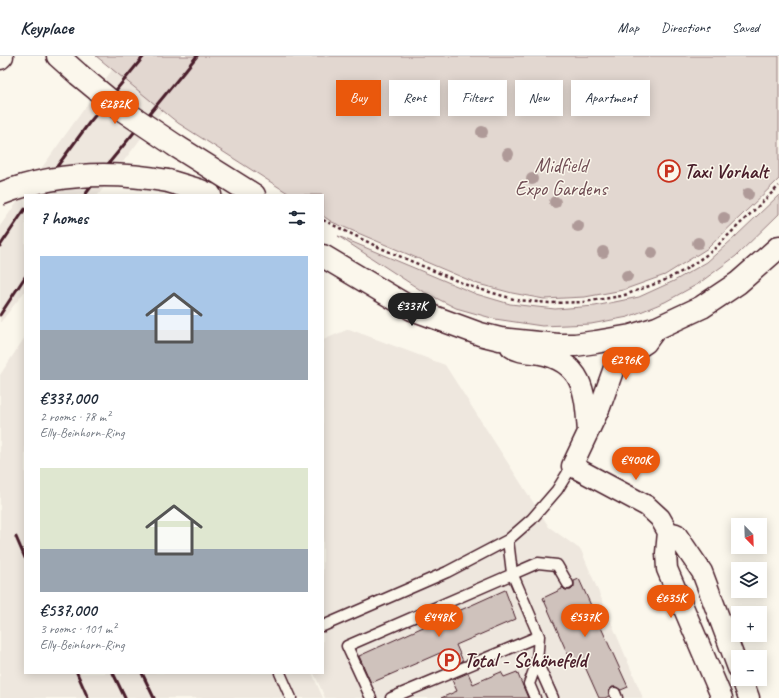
<!DOCTYPE html>
<html lang="en">
<head>
<meta charset="utf-8">
<style>
	:root { --surface:#fff; --page:#f2f2f3; --text:#1f2937; --muted:#747a83; --line:#e0e1e3; --accent:#ea580c }
	body { margin:0; font-family:Caveat,sans-serif; background:var(--page); color:var(--text); height:100vh; display:flex; flex-direction:column; font-size:15px; white-space:nowrap }
	* { box-sizing:border-box; margin:0 }
	p { font-size:13px; color:var(--muted) }
	.icon { flex:none; width:22px; height:22px; fill:none; stroke:currentColor; stroke-width:2; stroke-linecap:round; stroke-linejoin:round }
	.map { position:relative; flex:1; overflow:hidden }
	.details { position:absolute; left:24px; top:138px; width:300px; height:480px; display:flex; flex-direction:column; background:var(--surface); border-radius:0px; box-shadow:0 2px 10px #0003 }
	.details>* { flex:none }
	.top-card { position:absolute; left:336px; top:24px; width:380px; height:36px; display:flex; gap:8px }
	.needle { width:26px; rotate:157deg }
	.buttons { position:absolute; left:731px; top:462px; display:grid; gap:8px }
	.buttons a { display:grid; place-items:center; width:36px; height:36px; border-radius:0px; background:var(--surface); box-shadow:0 2px 10px #0003; font-size:20px }
	.price { position:absolute; translate:-50% -34px; padding:0 9px; border-radius:14px; background:var(--accent); color:#fff; font-size:13px; line-height:26px; filter:drop-shadow(0 1px 2px #0008) }
	.price::after { content:''; position:absolute; left:50%; top:24px; width:12px; height:9px; margin-left:-6px; background:inherit; clip-path:polygon(0 0,100% 0,50% 100%) }
	.price.current { background:#222; color:#fff }
	ul { padding:0; list-style:none }
	li { display:grid; align-content:center; gap:8px; height:212px; padding:0 16px }
	li span { display:grid; place-items:center; height:124px; border-radius:0px; color:#555 }
	li>.icon { margin-inline-start:auto }
	span .icon { width:72px; height:72px; fill:#fffc; stroke-width:1 }
	li b { font-size:17px }
	h2 { display:flex; justify-content:space-between; align-items:center; height:48px; padding:0 16px; font-size:17px }
	.tag { padding:0 14px; border-radius:0px; background:var(--surface); box-shadow:0 2px 10px #0003; font-size:14px; line-height:36px }
	.tag.current { background:var(--accent); color:#fff }
	header { display:flex; align-items:center; gap:24px; box-sizing:border-box; height:56px; padding:0 20px; background:var(--surface); border-bottom:1px solid var(--line) }
	header strong { font-size:19px }
	nav { display:flex; gap:22px; margin-inline-start:auto; font-size:14px }
	.map>svg:first-child { display:block }
	.built { fill:#eee7de }
	.green { fill:#e2d7d0; stroke:#967b7e }
	.building { fill:#cfc2bc; stroke:#4a1f2b }
	.lines { fill:none; stroke-linecap:round; stroke-linejoin:round }
	.service-casing { stroke:#4a1f2b; stroke-width:13 }
	.minor-casing { stroke:#4a1f2b; stroke-width:23 }
	.tertiary-casing { stroke:#4a1f2b; stroke-width:25 }
	.trunk-casing { stroke:#4a1f2b; stroke-width:25 }
	.path { stroke:#4a1f2b; stroke-width:2.5; stroke-dasharray:3 3; stroke-linecap:butt }
	.service { stroke:#fbf7ec; stroke-width:10 }
	.minor { stroke:#fbf7ec; stroke-width:20 }
	.tertiary { stroke:#fbf7ec; stroke-width:22 }
	.trunk { stroke:#fbf7ec; stroke-width:22 }
	.rail { stroke:#4a1f2b; stroke-width:3 }
	.tertiary-bridge-casing { stroke:#4a1f2b; stroke-width:25; stroke-linecap:butt }
	.tertiary-bridge { stroke:#fbf7ec; stroke-width:22 }
	.tree { fill:#af9a98 }
	.labels { text-anchor:middle; dominant-baseline:central; stroke-width:3; stroke-linejoin:round; paint-order:stroke }
	.park-label { font-size:20px; fill:#704d54; stroke:#fbf7ec }
	.poi-label { font-size:20px; font-weight:bold; fill:#4a1f2b; stroke:#fbf7ec; text-anchor:start }
</style>
</head>
<body>
<header>
<strong>Keyplace</strong>
<nav><a>Map</a><a>Directions</a><a>Saved</a></nav>
</header>
<div class="map">
<svg width="779" height="642" viewBox="0 0 779 642">
	<rect width="100%" height="100%" fill="#fbf7ec"/>
	<filter id="ink" filterUnits="userSpaceOnUse"><feTurbulence type="fractalNoise" baseFrequency=".025" numOctaves="2"/><feDisplacementMap in="SourceGraphic" scale="8" xChannelSelector="R" yChannelSelector="G"/><feConvolveMatrix kernelMatrix="1 2 1 2 8 2 1 2 1" color-interpolation-filters="sRGB"/></filter>
	<g filter="url(#ink)">
		<!-- built -->
		<path class="built" d="M 122,0 L 164,52 L 98,139 L 25,139 L 25,235 L 0,267 L 0,170 Z
			M 349,273 L 445,309 L 549,471 L 581,494 L 643,642 L 325,642 L 314,617 L 323,617 L 323,284 Z
			M 25,281 L 25,617 L 312,617 L 323,642 L 0,642 L 0,319 Z"/>
		<!-- green -->
		<path class="green" d="M 96,0 L 779,0 L 779,123 L 708,192 L 665,219 L 623,234 L 585,241 L 544,243 L 512,237 L 478,228 L 332,166 L 323,160 L 323,139 L 291,139 L 178,67 Z
			M 779,139 L 779,158 L 736,200 L 698,228 L 665,246 L 628,261 L 591,268 L 542,270 L 495,263 L 456,252 L 422,235 L 338,180 L 476,238 L 510,248 L 555,253 L 595,250 L 639,241 L 674,225 L 707,206 L 735,181 Z"/>
		<!-- building -->
		<path class="building" d="M 579,523 L 628,631 L 621,634 L 616,631 L 612,631 L 609,636 L 609,640 L 605,642 L 599,642 L 582,604 L 572,608 L 543,542 L 562,533 L 562,531 L 565,534 L 571,534 L 574,531 L 574,525 Z
			M 505,534 L 516,563 L 456,589 L 463,605 L 447,612 L 440,597 L 371,627 L 359,600 Z
			M 501,616 L 504,621 L 517,616 L 528,642 L 441,642 L 457,635 L 452,624 L 468,617 L 473,628 Z"/>
		<g class="lines">
			<!-- service casing -->
			<g class="service-casing">
				<path id="service" d="M 508,484 L 512,517 L 539,580 L 537,606 L 553,642
					M 323,570 L 447,516 L 508,484 L 532,463 L 557,434 L 572,410
					M 280,617 L 291,642
					M 615,637 L 617,642
					M 371,642 L 347,590 L 538,507 L 557,509 L 568,528
					M 391,642 L 539,580
					M 535,642 L 529,628 L 537,606"/>
			</g>
			<!-- minor casing -->
			<g class="minor-casing">
				<path id="minor" d="M 657,272 L 646,287 L 622,303 L 614,312 L 600,351 L 572,410 L 647,450 L 660,462 L 668,476 L 666,497 L 667,513 L 722,642
					M 511,291 C 519,297 530,296 540,298 C 585,307 585,338 588,376
					M 668,476 L 676,478 L 702,516 L 738,612
					M 742,623 L 749,642"/>
			</g>
			<!-- tertiary casing -->
			<g class="tertiary-casing">
				<path id="tertiary" d="M 58,0 L 78,18
					M 176,90 L 254,139
					M 168,125 L 198,134 L 210,139
					M 323,200 L 412,253 L 480,278 L 500,283 L 558,289 L 575,289 L 596,286 L 631,280 L 657,272 L 702,251 L 738,227 L 779,191"/>
			</g>
			<!-- trunk casing -->
			<g class="trunk-casing">
				<path id="trunk" d="M 0,2 L 2,0"/>
			</g>
			<!-- path -->
			<path class="path" d="M 323,164 L 376,190 L 469,230 L 517,244 L 549,247 L 584,246 L 622,240 L 663,225 L 683,215 L 712,195 L 779,130"/>
			<!-- service -->
			<use href="#service" class="service"/>
			<!-- minor -->
			<use href="#minor" class="minor"/>
			<!-- tertiary -->
			<use href="#tertiary" class="tertiary"/>
			<!-- trunk -->
			<use href="#trunk" class="trunk"/>
			<!-- rail -->
			<path class="rail" d="M 36,139 L 89,67 L 144,0
				M 85,139 L 104,113 L 197,0
				M 0,190 L 25,153
				M 0,259 L 25,221
				M 16,481 L 25,502
				M 77,617 L 88,642
				M 113,617 L 125,642
				M 142,617 L 154,642"/>
			<!-- tertiary-bridge casing -->
			<g class="tertiary-bridge-casing">
				<path id="tertiary-bridge" d="M 78,18 L 118,51 L 176,90
					M 0,138 C 54,117 112,115 168,125"/>
			</g>
			<!-- tertiary-bridge -->
			<use href="#tertiary-bridge" class="tertiary-bridge"/>
		</g>
		<!-- trees -->
		<g class="tree">
			<circle cx="482" cy="76" r="6"/>
			<circle cx="508" cy="98" r="6"/>
			<circle cx="532" cy="123" r="6"/>
			<circle cx="748" cy="138" r="6"/>
			<circle cx="555" cy="146" r="6"/>
			<circle cx="724" cy="162" r="6"/>
			<circle cx="578" cy="170" r="6"/>
			<circle cx="698" cy="187" r="6"/>
			<circle cx="603" cy="196" r="6"/>
			<circle cx="652" cy="197" r="6"/>
			<circle cx="627" cy="220" r="6"/>
		</g>
	</g>
	<!-- icons -->
	<defs>
		<g id="parking-ring" transform="scale(1.15)"><circle r="9.5" fill="#fbf7ec" stroke="#c8321e" stroke-width="1.5"/><path d="M-3.5-5.5H1a3.5 3.5 0 0 1 0 7H-1V5.5H-3.5ZM-1-3.4V-.6H.8a1.4 1.4 0 0 0 0-2.8Z" fill="#c8321e"/></g>
	</defs>
	<g fill-rule="evenodd">
		<use href="#parking-ring" x="669" y="115"/>
		<use href="#parking-ring" x="449" y="604"/>
	</g>
	<g class="labels">
		<!-- park labels -->
		<g class="park-label">
			<text x="561" y="109">Midfield<tspan x="561" dy="23">Expo Gardens</tspan></text>
		</g>
		<!-- poi labels -->
		<g class="poi-label">
			<text x="684" y="115">Taxi Vorhalt</text>
			<text x="464" y="604">Total - Schönefeld</text>
		</g>
	</g>
</svg>
<div class="buttons">
<a><svg class="needle" viewBox="-14 -14 28 28"><path d="M0-13l5 13h-10z" fill="#e53935"/><path d="M0 13l5-13h-10z" fill="#747a83"/></svg></a>
<a><svg class="icon" aria-label="layers" viewBox="0 0 24 24"><path d="M12 4l9 5-9 5-9-5zM3 14l9 5 9-5"/></svg></a>
<a>+</a>
<a>−</a>
</div>
<b class="price" style="left:115px;top:69px">€282K</b>
<b class="price current" style="left:412px;top:271px">€337K</b>
<b class="price" style="left:626px;top:325px">€296K</b>
<b class="price" style="left:636px;top:425px">€400K</b>
<b class="price" style="left:671px;top:563px">€635K</b>
<b class="price" style="left:439px;top:582px">€448K</b>
<b class="price" style="left:585px;top:582px">€537K</b>
<div class="top-card">
<a class="tag current">Buy</a>
<a class="tag">Rent</a>
<a class="tag">Filters</a>
<a class="tag">New</a>
<a class="tag">Apartment</a>
</div>
<section class="details">
<h2>7 homes<svg class="icon" aria-label="filters" viewBox="0 0 24 24"><path d="M4 7h16M4 17h16"/><circle cx="9" cy="7" r="2"/><circle cx="15" cy="17" r="2"/></svg></h2>
<ul>
<li><span style="background:linear-gradient(#a9c7e8 60%,#9aa5b1 0)"><svg class="icon" aria-label="home" viewBox="0 0 24 24"><path d="M3 11l9-7 9 7M6 9v11h12V9"/></svg></span><div><b>€337,000</b><p>2 rooms · 78 m²</p><p>Elly-Beinhorn-Ring</p></div></li>
<li><span style="background:linear-gradient(#dfe7d0 65%,#9aa5b1 0)"><svg class="icon" aria-label="home" viewBox="0 0 24 24"><path d="M3 11l9-7 9 7M6 9v11h12V9"/></svg></span><div><b>€537,000</b><p>3 rooms · 101 m²</p><p>Elly-Beinhorn-Ring</p></div></li>
</ul>
</section>
</div>
</body>
</html>
